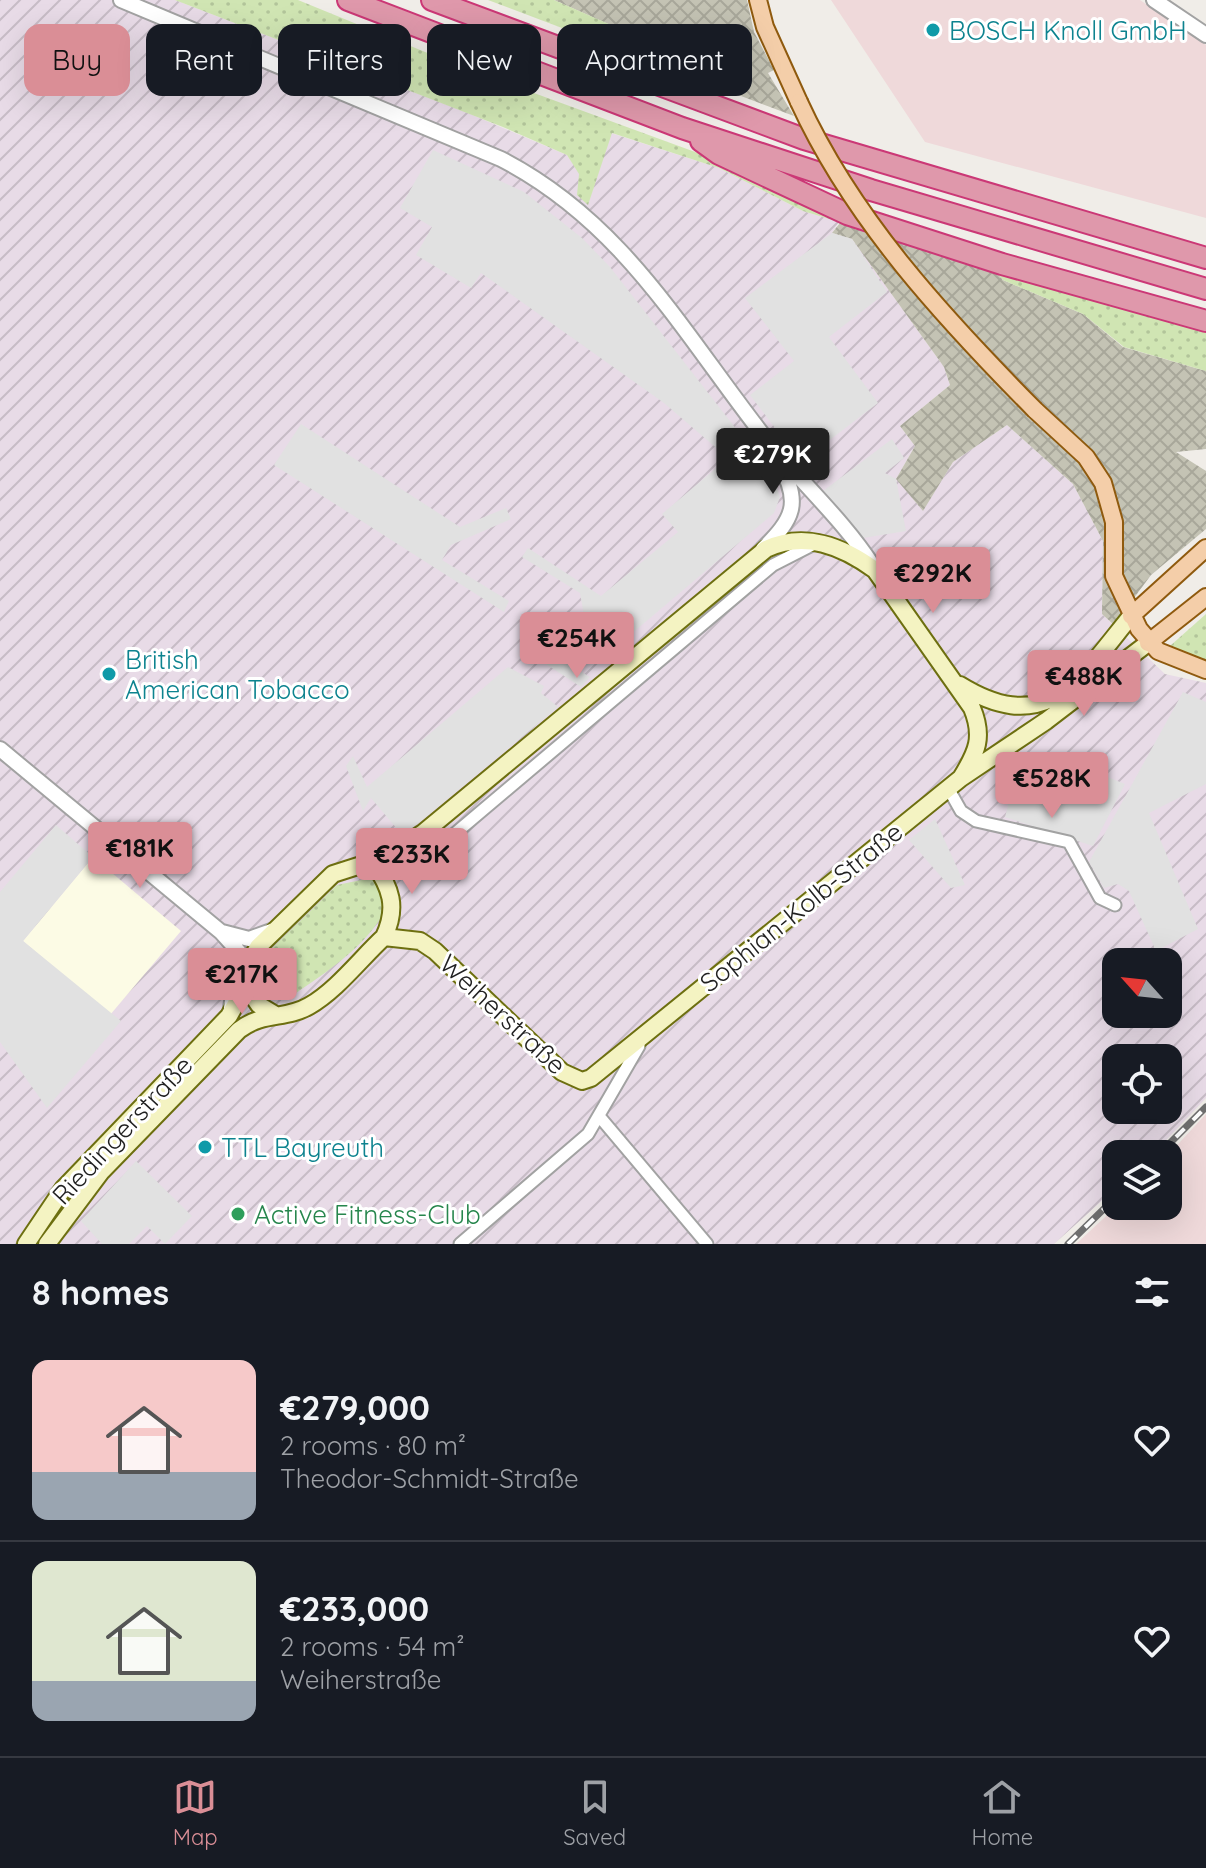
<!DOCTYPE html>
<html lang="en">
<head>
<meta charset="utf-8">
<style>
	:root { --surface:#171b24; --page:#242831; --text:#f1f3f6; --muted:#9ea1a6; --line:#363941; --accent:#da8e96 }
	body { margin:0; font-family:Quicksand,sans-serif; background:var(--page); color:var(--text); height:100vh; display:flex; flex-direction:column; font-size:30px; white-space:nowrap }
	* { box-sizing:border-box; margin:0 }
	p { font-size:26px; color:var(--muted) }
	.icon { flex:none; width:44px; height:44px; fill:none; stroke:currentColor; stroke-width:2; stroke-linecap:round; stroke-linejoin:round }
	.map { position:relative; height:1244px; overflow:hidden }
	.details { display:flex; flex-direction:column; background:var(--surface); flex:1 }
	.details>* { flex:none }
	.banner { position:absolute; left:24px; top:24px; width:800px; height:72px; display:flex; gap:16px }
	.needle { width:52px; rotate:297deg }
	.fabs { position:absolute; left:1102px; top:948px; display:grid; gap:16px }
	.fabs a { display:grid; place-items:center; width:80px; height:80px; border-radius:16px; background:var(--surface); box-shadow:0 8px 32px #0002; font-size:40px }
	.price { position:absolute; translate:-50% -68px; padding:0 18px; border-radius:8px; background:var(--accent); color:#111; font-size:26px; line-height:52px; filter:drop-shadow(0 2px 4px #0008) }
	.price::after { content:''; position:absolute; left:50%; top:48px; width:24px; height:18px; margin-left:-12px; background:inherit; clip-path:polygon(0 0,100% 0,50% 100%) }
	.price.on { background:#222; color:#fff }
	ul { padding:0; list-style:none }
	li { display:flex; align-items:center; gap:24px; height:200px; padding:0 32px }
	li+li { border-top:2px solid var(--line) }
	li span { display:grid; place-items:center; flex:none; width:224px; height:160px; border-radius:16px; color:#555 }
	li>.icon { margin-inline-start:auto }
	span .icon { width:96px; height:96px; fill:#fffc; stroke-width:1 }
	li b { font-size:34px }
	h2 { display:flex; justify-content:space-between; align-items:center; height:96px; padding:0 32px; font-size:34px }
	.chip { padding:0 28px; border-radius:16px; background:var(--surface); box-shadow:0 8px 32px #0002; font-size:28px; line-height:72px }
	.chip.on { background:var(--accent); color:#111 }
	.tab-bar { display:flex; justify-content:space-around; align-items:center; height:112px; border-top:2px solid var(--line); background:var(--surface); font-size:22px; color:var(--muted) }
	.tab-bar a { display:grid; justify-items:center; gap:4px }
	.tab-bar .on { color:var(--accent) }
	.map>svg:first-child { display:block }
	.commercial { fill:#efd9da }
	.industrial { fill:url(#industrial-furrows); fill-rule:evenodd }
	.education { fill:#fcfbe5 }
	.construction { fill:url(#construction-cross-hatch) }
	.grass { fill:url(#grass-dots) }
	.parking { fill:#e1e1e1 }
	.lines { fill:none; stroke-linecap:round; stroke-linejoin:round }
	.minor-casing { stroke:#a2a2a2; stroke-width:15 }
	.tertiary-casing { stroke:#a2a2a2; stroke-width:18 }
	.secondary-casing { stroke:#6d6f10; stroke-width:20 }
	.primary-casing { stroke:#8f5a0e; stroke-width:20 }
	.motorway-casing { stroke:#cb3876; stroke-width:24 }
	.minor { stroke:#fff; stroke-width:11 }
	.tertiary { stroke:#fff; stroke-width:14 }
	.secondary { stroke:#f4f3c2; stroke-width:16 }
	.primary { stroke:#f4cea9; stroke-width:16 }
	.motorway { stroke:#df98ab; stroke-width:20 }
	.rail-casing { stroke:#6f6f6f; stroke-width:7 }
	.rail { stroke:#fff; stroke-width:4; stroke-dasharray:12; stroke-linecap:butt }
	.primary-bridge-casing { stroke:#8f5a0e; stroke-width:20; stroke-linecap:butt }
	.primary-bridge { stroke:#f4cea9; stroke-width:16 }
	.culture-dot { fill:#0f9aa8; stroke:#fff; stroke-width:3 }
	.leisure-dot { fill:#2e9e5b; stroke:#fff; stroke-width:3 }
	.labels { text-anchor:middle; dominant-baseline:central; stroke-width:6; stroke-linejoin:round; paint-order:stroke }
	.culture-label { font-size:26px; fill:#0d838f; stroke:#fff; text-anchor:start }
	.street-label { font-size:26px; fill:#212121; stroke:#fff }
	.leisure-label { font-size:26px; fill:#27864d; stroke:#fff; text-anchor:start }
</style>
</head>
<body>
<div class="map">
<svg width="1206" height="1244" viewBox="0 0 1206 1244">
	<defs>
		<pattern id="industrial-furrows" width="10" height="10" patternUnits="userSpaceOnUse" patternTransform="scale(2)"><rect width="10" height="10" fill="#e8dbe7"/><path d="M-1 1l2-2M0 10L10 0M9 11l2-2" fill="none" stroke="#c7bcc6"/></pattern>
		<pattern id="construction-cross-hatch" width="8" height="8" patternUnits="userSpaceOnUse" patternTransform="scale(2)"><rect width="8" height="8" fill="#c4c3b4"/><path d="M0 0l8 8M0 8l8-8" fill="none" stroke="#a8a79a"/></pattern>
		<pattern id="grass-dots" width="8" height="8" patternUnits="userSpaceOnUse" patternTransform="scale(2)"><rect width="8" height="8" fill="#d0e5b3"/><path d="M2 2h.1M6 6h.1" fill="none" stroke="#b2c49a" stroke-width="1.8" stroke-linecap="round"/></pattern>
	</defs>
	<rect width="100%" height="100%" fill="#f0ede8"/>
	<!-- commercial -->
	<path class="commercial" d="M 831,0 L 1140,0 L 1206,45 L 1206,218 L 925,142 Z
		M 1206,1114 L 1206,1244 L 1076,1244 L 1117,1206 L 1168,1206 L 1168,1155 Z"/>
	<!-- industrial -->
	<path class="industrial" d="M 0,0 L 175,0 L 463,111 L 567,155 L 580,174 L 588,204 L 611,133 L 719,168 L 803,211 L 839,222 L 832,233 L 852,239 L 944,367 L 950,385 L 900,426 L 915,446 L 896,479 L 923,510 L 953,462 L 1007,425 L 1073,484 L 1103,541 L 1102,614 L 1165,674 L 1206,683 L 1206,1098 L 1153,1154 L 1116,1154 L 1116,1188 L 1054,1244 L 0,1244 ZM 1116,962 L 1168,962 L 1168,1014 L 1116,1014 ZM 1116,1058 L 1168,1058 L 1168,1110 L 1116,1110 Z"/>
	<!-- education -->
	<path class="education" d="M 93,857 L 181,931 L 110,1015 L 23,941 Z"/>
	<!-- construction -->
	<path class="construction" d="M 554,0 L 747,0 L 754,32 L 774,70 L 768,73 L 794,116 L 691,77 L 692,61 Z
		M 843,219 L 990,265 L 1003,280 L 1083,314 L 1123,347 L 1206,371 L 1206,449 L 1176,452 L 1206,471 L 1206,529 L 1151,575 L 1114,625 L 1102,614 L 1103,541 L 1073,484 L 1007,425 L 953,462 L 923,511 L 896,479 L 915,446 L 900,426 L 950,385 L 944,367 L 852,239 L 832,233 Z"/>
	<!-- grass -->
	<path class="grass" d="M 175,0 L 298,0 L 452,63 L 717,160 L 843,219 L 839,222 L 803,211 L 719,168 L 612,133 L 588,205 L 577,195 L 579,174 L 567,155 L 503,127 Z
		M 488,0 L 554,0 L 693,61 L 691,77 Z
		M 990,265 L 1206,329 L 1206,371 L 1124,347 L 1083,314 L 1003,280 Z
		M 1206,614 L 1206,662 L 1170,646 Z
		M 371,878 L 383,886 L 390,899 C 374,943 326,972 289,998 L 271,996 L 261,983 L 257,968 L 264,956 L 337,885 Z"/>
	<!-- parking -->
	<path class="parking" d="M 433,150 L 524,192 L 582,238 L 610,267 L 758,457 L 773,476 L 780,497 L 774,513 L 610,652 L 584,616 L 580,593 L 522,557 L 528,548 L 601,596 L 678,532 L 662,514 L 728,458 L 664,403 L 481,273 L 471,288 L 416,255 L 432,227 L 400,208 Z
		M 832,233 L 852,239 L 887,292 L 829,337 L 878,403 L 801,462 L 750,395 L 794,361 L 745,298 Z
		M 301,424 L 460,527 L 506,508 L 511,519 L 451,545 L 442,560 L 509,601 L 504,612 L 274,465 Z
		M 892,439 L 904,458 L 885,473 L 896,479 L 906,531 L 863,538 L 823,491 Z
		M 536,644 L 590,677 L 581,687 L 529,653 Z
		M 508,667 L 544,686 L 541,693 L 558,707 L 403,836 L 371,798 L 363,811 L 346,766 L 353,756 L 367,787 Z
		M 1183,692 L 1206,702 L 1206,784 L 1149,813 L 1198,929 L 1156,951 L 1129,891 L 1118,884 L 1104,888 L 1089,862 Z
		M 1100,767 L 1105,776 L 1125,784 L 1093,846 L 1005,817 L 1011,795 L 1055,805 L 1062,801 L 1057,792 Z
		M 935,819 L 965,885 L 951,888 L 909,840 Z
		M 56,825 L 93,857 L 23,941 L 121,1021 L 47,1108 L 0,1042 L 0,892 Z
		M 136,1161 L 192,1216 L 165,1244 L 147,1226 L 129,1244 L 102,1244 L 81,1221 Z"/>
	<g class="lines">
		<!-- minor casing -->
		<g class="minor-casing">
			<path id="minor" d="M 948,788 L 961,811 L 976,821 L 1069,842 L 1100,898 L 1115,905
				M 423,833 L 439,838 L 452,836 L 773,565 L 814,544
				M 599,1116 L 707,1244
				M 460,1244 L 588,1134 L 639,1046"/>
		</g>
		<!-- tertiary casing -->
		<g class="tertiary-casing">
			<path id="tertiary" d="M 121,0 L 501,159 C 623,222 681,330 763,435 C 798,480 842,518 873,566
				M 1154,0 L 1206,35
				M 763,549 C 793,519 802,503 779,463
				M 0,749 L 221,932 L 239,952 L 246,970
				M 222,932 L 249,939 L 274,930
				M 231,1008 L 236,974 L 232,954"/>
		</g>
		<!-- secondary casing -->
		<g class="secondary-casing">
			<path id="secondary" d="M 960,685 C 1048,739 1080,678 1131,616
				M 384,937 L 420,941 L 435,951 L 562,1072 L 582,1081 L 591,1078 L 961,778 L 1046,721 L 1148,643
				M 246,986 L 259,1005 L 274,1014
				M 26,1244 L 63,1189 L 229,1016 L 246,986 L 246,970 L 258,947 L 333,874 L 386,857 L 423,833 L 766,549 C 805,531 842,546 875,570 L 972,708 C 984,737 977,752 961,778
				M 47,1244 L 101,1172 L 239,1030 C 264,1011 285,1020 309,1006 C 337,990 361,958 384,937 C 398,907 391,888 373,862"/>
		</g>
		<!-- primary casing -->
		<g class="primary-casing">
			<path id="primary" d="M 758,0 L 765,27 L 799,102
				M 1035,410 L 1086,457 L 1103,483 L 1114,522 L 1114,576 L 1139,629 L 1158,651 L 1206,670
				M 1131,616 L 1206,548
				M 1148,643 L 1206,597"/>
		</g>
		<!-- motorway casing -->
		<g class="motorway-casing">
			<path id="motorway" d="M 348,0 L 682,128 L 871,190 L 1206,289
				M 432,0 L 804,139 L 1206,258
				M 701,141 L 719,154 L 847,214 L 1002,264 L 1206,321"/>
		</g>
		<!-- minor -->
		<use href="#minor" class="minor"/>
		<!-- tertiary -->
		<use href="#tertiary" class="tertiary"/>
		<!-- secondary -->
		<use href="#secondary" class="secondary"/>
		<!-- primary -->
		<use href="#primary" class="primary"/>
		<!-- motorway -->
		<use href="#motorway" class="motorway"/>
		<!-- rail casing -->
		<g class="rail-casing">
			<path id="rail" d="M 1159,1154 L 1206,1107
				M 1068,1244 L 1116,1197"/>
		</g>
		<!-- rail -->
		<use href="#rail" class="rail"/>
		<!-- primary-bridge casing -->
		<g class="primary-bridge-casing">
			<path id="primary-bridge" d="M 799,102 C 853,220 945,319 1035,410"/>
		</g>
		<!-- primary-bridge -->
		<use href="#primary-bridge" class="primary-bridge"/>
	</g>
	<!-- markers -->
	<g class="culture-dot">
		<circle cx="933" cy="30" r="8"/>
		<circle cx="109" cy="674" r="8"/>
		<circle cx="205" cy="1147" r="8"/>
	</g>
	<circle class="leisure-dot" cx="238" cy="1214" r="8"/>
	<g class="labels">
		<!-- culture labels -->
		<g class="culture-label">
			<text x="949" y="30">BOSCH Knoll GmbH</text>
			<text x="125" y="659">British<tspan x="125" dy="30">American Tobacco</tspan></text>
			<text x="221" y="1147">TTL Bayreuth</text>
		</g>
		<!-- street labels -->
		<g class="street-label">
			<text transform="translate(801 907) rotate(-39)">Sophian-Kolb-Straße</text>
			<text transform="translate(503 1014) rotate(43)">Weiherstraße</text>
			<text transform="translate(122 1130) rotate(-47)">Riedingerstraße</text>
		</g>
		<!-- leisure labels -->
		<g class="leisure-label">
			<text x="254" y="1214">Active Fitness-Club</text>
		</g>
	</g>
</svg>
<div class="fabs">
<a><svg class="needle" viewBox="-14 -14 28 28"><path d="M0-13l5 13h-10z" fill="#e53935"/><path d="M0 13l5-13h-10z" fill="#9ea1a6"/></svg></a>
<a><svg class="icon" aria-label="locate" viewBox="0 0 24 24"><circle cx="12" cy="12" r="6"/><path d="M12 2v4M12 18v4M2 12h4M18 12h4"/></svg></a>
<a><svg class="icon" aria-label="layers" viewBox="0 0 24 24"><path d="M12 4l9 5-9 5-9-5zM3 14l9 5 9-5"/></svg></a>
</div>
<b class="price on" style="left:773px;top:496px">€279K</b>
<b class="price" style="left:933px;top:615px">€292K</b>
<b class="price" style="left:577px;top:680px">€254K</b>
<b class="price" style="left:1084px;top:718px">€488K</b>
<b class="price" style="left:1052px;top:820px">€528K</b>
<b class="price" style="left:140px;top:890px">€181K</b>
<b class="price" style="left:412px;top:896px">€233K</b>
<b class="price" style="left:242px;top:1016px">€217K</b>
<div class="banner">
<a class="chip on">Buy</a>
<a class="chip">Rent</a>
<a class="chip">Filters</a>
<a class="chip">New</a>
<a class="chip">Apartment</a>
</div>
</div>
<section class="details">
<h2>8 homes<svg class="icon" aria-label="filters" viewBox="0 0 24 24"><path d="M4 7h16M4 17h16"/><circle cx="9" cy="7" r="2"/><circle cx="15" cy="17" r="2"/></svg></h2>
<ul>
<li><span style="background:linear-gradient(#f6c9c9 70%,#9aa5b1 0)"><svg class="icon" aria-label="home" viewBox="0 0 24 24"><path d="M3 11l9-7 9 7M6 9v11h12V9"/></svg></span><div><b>€279,000</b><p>2 rooms · 80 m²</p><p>Theodor-Schmidt-Straße</p></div><svg class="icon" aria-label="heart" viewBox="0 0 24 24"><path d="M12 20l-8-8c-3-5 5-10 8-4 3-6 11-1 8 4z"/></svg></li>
<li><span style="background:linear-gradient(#dfe7d0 75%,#9aa5b1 0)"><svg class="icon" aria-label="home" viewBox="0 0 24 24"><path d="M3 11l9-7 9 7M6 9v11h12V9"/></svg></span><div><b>€233,000</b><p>2 rooms · 54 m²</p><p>Weiherstraße</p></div><svg class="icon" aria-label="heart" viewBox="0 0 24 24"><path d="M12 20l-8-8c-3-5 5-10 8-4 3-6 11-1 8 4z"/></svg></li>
</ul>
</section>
<nav class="tab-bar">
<a class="on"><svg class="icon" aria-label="map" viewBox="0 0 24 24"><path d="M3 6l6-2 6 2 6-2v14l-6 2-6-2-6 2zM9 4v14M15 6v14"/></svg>Map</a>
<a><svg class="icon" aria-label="saved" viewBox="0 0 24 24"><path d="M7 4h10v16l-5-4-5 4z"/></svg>Saved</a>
<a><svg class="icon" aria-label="home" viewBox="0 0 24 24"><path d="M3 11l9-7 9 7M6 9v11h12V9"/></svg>Home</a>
</nav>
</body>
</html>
